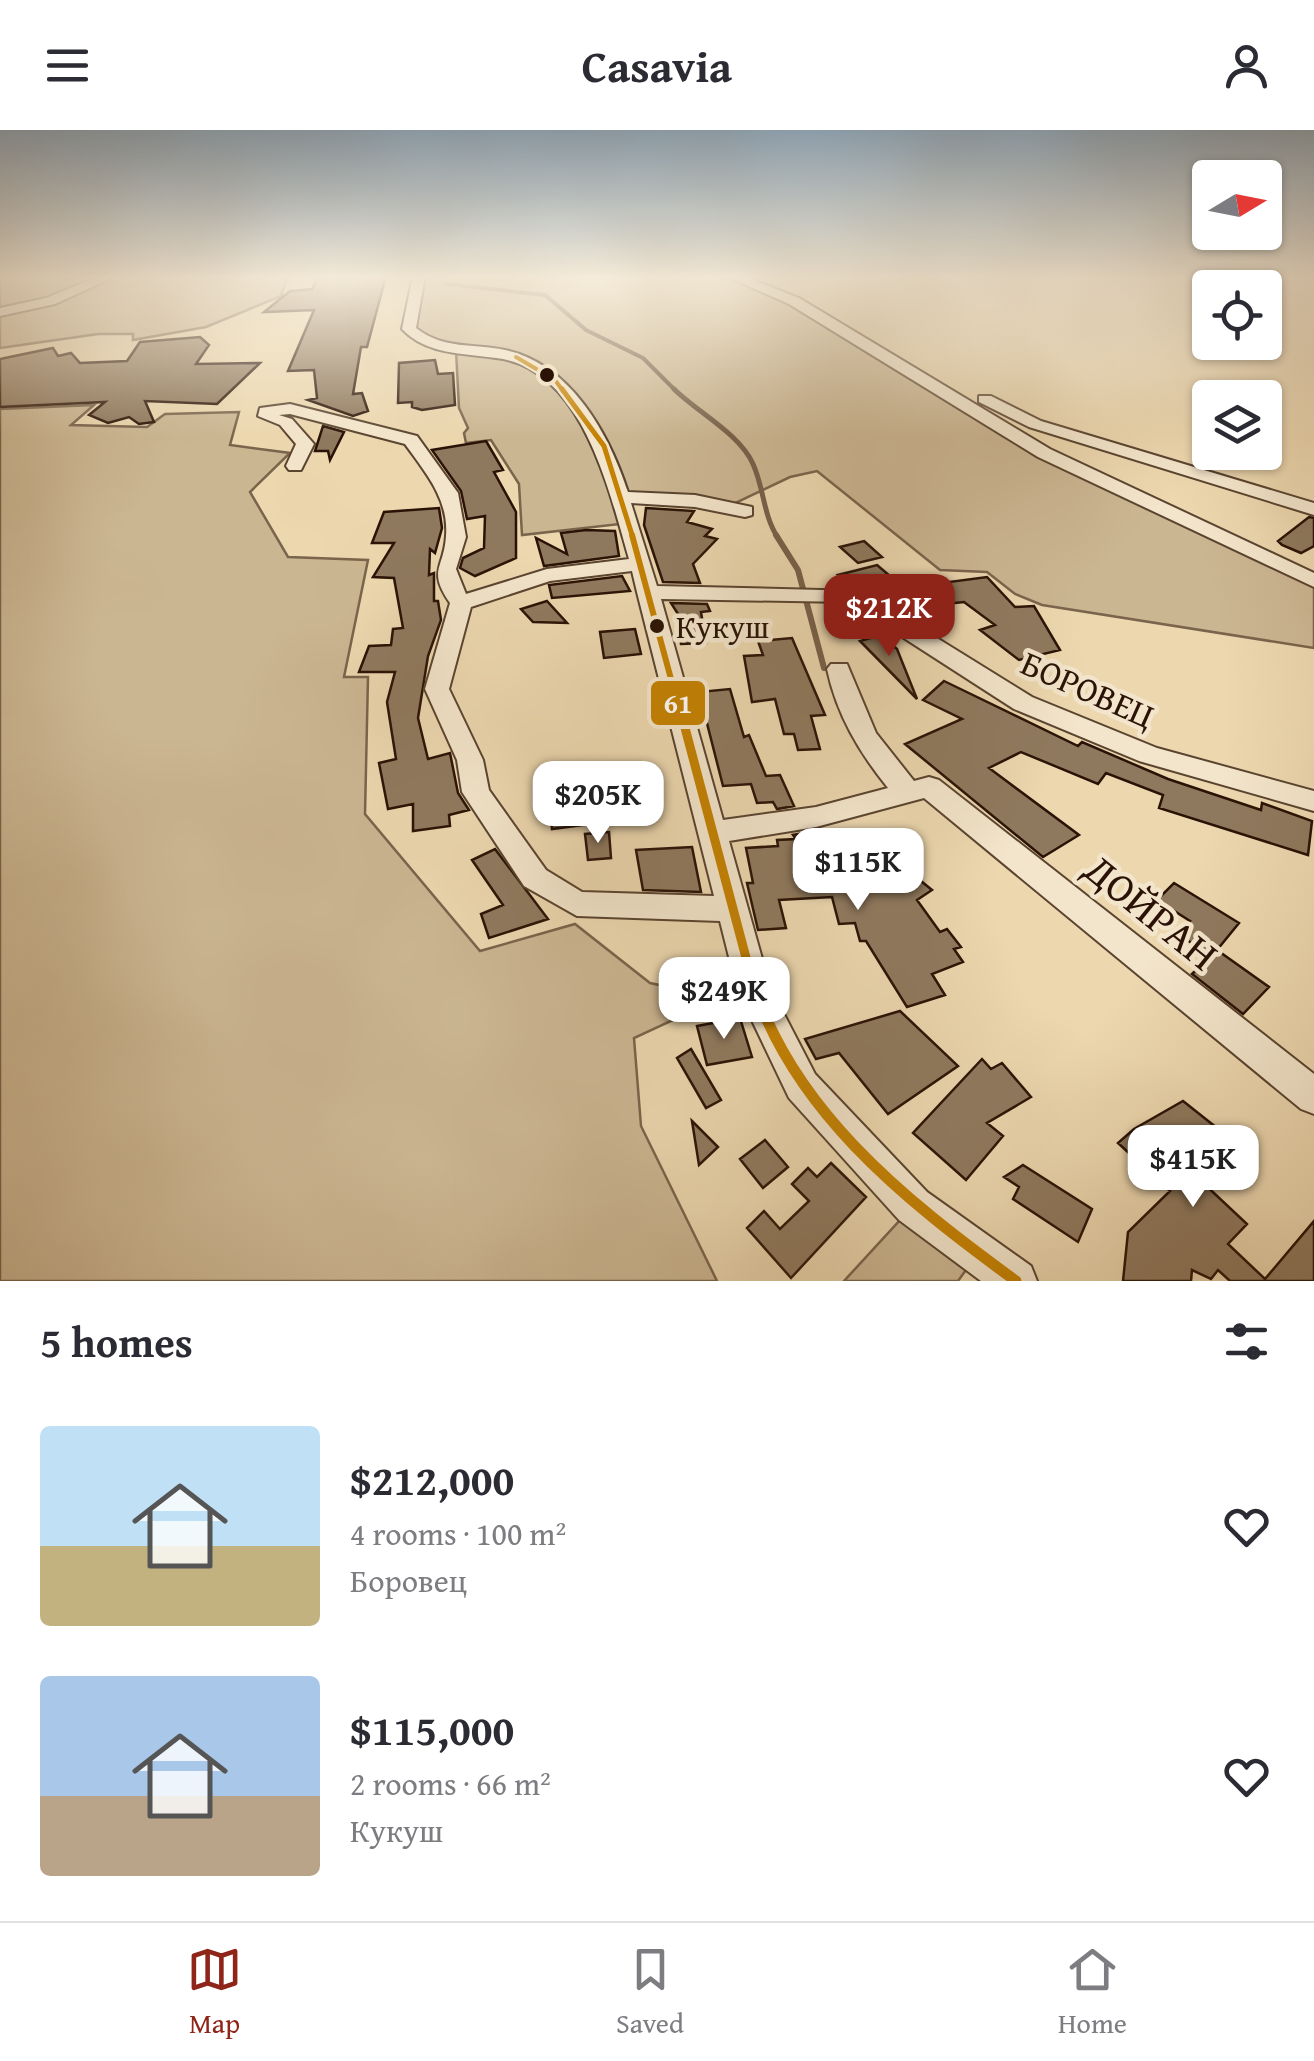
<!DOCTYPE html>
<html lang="en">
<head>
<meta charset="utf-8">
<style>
	:root { --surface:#fff; --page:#f2f2f3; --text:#2b2b33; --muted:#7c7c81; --line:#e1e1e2; --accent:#8f2418 }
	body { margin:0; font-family:"Gentium Book Plus",serif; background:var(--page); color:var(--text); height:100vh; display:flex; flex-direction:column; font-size:38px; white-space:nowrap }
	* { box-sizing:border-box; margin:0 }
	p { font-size:32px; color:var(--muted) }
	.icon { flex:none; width:55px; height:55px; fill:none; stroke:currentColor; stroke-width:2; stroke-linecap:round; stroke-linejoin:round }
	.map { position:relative; height:1151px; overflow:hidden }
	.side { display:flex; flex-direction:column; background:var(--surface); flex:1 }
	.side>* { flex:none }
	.needle { width:65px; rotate:80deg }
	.buttons { position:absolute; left:1192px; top:30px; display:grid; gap:20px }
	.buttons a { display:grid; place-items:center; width:90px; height:90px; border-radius:10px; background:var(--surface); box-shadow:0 2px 8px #0004; font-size:50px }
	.price { position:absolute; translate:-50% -85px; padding:0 22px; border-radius:20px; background:#fff; color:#222; font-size:32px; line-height:65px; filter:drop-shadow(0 2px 5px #0008) }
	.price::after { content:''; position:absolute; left:50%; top:60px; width:30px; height:22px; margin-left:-15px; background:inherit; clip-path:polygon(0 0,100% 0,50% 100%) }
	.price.selected { background:var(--accent); color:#fff }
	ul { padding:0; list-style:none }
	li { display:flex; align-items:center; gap:30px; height:250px; padding:0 40px }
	li span { display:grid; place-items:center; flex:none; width:280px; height:200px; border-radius:10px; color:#555 }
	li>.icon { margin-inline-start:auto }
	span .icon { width:120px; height:120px; fill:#fffc; stroke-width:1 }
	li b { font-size:42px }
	h2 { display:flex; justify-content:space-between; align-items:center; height:120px; padding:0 40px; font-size:42px }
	header { display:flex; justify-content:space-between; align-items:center; height:130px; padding:0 40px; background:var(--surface); font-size:45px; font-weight:600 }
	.tabs { display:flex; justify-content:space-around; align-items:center; height:140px; border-top:2px solid var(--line); background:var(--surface); font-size:28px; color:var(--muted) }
	.tabs a { display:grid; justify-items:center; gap:5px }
	.tabs .selected { color:var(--accent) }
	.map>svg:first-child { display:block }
	.green { fill:#cbb692; stroke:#7a644c; stroke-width:2.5 }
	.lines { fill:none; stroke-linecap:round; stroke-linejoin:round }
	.stream-far2 { stroke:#776049; stroke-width:4 }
	.stream-far1 { stroke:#776049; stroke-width:5 }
	.stream { stroke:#776049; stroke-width:6 }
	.building { fill:#8f795e; stroke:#2a1306; stroke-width:2.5 }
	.minor-casing { stroke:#5a4430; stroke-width:4 }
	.minor { fill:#f3e5cb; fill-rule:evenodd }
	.bus-1-far4-casing { stroke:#f3e5cb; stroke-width:8 }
	.bus-1-far3-casing { stroke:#f3e5cb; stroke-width:10 }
	.bus-1-far2-casing { stroke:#f3e5cb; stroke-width:12 }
	.bus-1-far1-casing { stroke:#f3e5cb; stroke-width:16 }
	.bus-1-casing { stroke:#f3e5cb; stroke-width:19 }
	.bus-1-far4 { stroke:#c48102; stroke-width:4 }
	.bus-1-far3 { stroke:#c48102; stroke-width:5 }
	.bus-1-far2 { stroke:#c48102; stroke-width:6 }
	.bus-1-far1 { stroke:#c48102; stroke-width:9 }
	.bus-1 { stroke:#c48102; stroke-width:11 }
	.bus-dot { fill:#2a1306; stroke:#f3e5cb; stroke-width:4 }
	.labels { text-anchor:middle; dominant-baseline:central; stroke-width:9; stroke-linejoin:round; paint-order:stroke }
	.bus-label { font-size:32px; fill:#2a1306; stroke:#f3e5cb; text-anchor:start }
	.street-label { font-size:35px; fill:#2a1306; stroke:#f3e5cb }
	.near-street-label { font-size:42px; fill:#2a1306; stroke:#f3e5cb }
	.line-badge { stroke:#f3e5cb; stroke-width:4 }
	.badge-label { font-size:28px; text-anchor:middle; font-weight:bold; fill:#fff }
</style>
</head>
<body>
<header><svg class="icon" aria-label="menu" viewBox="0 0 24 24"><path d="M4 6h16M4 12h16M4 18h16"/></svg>Casavia<svg class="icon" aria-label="person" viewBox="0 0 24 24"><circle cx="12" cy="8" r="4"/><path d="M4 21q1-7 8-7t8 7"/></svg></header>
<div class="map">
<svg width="1314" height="1151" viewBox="0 0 1314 1151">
	<rect width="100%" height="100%" fill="#ecd7af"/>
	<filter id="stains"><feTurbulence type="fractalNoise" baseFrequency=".002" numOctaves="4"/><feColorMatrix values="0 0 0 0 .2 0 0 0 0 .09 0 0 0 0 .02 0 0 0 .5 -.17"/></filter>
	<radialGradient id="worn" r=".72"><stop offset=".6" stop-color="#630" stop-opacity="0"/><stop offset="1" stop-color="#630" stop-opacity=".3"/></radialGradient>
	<!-- green -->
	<path class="green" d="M 0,146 L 288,146 L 281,166 L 206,197 L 133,210 L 133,204 L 98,204 L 0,218 Z
		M 419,146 L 735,146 L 772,161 L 1044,323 L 1314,451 L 1314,518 L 1042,475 L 1015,464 L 987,442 L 940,440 L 817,341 L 790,347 L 725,378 L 621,367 L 629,393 L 522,405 L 519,354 L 491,310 L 466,313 L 464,303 L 468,298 L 459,278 L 456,220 L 409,199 Z
		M 94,275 L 71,295 L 147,297 L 165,284 L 239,282 L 230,315 L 290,323 L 250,362 L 288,427 L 368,430 L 344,547 L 368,547 L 365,684 L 480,821 L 575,794 L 650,853 L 694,862 L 701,877 L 634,908 L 641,996 L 717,1151 L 0,1151 L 0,279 Z
		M 913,1076 L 976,1126 L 958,1151 L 844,1151 Z"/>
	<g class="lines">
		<!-- stream-far2 -->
		<path class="stream-far2" d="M 441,146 L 446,154 L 545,165 L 586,200 L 643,228 L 676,261"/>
		<!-- stream-far1 -->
		<path class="stream-far1" d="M 674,259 C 697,282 740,304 753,334 C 764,358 763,385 778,408"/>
		<!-- stream -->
		<path class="stream" d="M 776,405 L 798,440 L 824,538"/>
	</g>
	<!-- building -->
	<path class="building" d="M 318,146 L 386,146 L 367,217 L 361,217 L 353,264 L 362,263 L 368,281 L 353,286 L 308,270 L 317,268 L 314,240 L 288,241 L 314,180 L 264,182 L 290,161 L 312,159 Z
		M 200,207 L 209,215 L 196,234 L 260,233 L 217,274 L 145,271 L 154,292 L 139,294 L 129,287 L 108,293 L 89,285 L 105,272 L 0,277 L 0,229 L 53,218 L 58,226 L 71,223 L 80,233 L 127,231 L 140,212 Z
		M 435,230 L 438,244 L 453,243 L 455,275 L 422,280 L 412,277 L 412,272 L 398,273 L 399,233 Z
		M 323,296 L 344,302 L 330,330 L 328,321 L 315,321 Z
		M 486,311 L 503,340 L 494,342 L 516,382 L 516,428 L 475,446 L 460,438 L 463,428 L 484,418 L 485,386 L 467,389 L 461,361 L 432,320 Z
		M 439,378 L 442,398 L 435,423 L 430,419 L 429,445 L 434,443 L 434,471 L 438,471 L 441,490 L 428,526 L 418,588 L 428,629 L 450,623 L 458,663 L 469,680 L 449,685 L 450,696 L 413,701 L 413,674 L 388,679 L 379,633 L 396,629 L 387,572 L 395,542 L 359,542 L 369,516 L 391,515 L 393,499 L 403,498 L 394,448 L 373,447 L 394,413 L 372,413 L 384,382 Z
		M 646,378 L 694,381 L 687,392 L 712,399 L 705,406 L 717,409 L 693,434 L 700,453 L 663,452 L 644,395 Z
		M 1309,387 L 1314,388 L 1314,416 L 1301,423 L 1282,415 L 1278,411 Z
		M 586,400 L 615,401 L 619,426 L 544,436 L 536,408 L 567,424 L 561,403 Z
		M 864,411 L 882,427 L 858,433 L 840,417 Z
		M 877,435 L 904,458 L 987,447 L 1015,477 L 1034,476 L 1060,520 L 1019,530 L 980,500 L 995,495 L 964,472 L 898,479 L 863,458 L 851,457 L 838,445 Z
		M 622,446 L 630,461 L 552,468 L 549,455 Z
		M 547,471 L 567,493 L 533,492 L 521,479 Z
		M 671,473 L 707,474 L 710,481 L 701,482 L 706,513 L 681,514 L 678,484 Z
		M 635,499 L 641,524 L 604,528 L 600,502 Z
		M 881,505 L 897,519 L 917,569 L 860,511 Z
		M 792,508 L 825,585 L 811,586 L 820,619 L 798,620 L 794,604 L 784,604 L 775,569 L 752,572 L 744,526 L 763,525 L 758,511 Z
		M 944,551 L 1078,616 L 1082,612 L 1168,649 L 1261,680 L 1262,673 L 1312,691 L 1308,725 L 1159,678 L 1163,665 L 1106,643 L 1098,654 L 1021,622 L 989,638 L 1079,705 L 1043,727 L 905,614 L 962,589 L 923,570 Z
		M 730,559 L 744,607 L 749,605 L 766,646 L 780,645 L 794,676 L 777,679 L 773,672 L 757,673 L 751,654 L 723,656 L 699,562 Z
		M 586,665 L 591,694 L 552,699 L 550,681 Z
		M 609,702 L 611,728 L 588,730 L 585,704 Z
		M 811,702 L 825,748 L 868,745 L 872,759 L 905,738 L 932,760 L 917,770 L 940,802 L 947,799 L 961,817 L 954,819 L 963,832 L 932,844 L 945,865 L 907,877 L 866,811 L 860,811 L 855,793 L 839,794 L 832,767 L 779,770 L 786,798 L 758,800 L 747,753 L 753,753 L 746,718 L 778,716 L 777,710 L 796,709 L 793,705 Z
		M 692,717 L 701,762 L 643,760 L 636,720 Z
		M 495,719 L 548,789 L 489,808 L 481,784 L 503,775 L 472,730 Z
		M 1174,753 L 1239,793 L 1217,820 L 1269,857 L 1243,884 L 1192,844 L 1211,826 L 1178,804 L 1190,791 L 1157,770 Z
		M 900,881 L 958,936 L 888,984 L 839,923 L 816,929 L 805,909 Z
		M 740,888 L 752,927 L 707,935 L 697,896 Z
		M 691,919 L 721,970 L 706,978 L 677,928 Z
		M 982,929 L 991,939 L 1002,933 L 1031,967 L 987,993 L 1003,1006 L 966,1050 L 913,1003 Z
		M 1183,971 L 1217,998 L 1214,1008 L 1227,1025 L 1200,1050 L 1247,1094 L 1228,1114 L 1265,1149 L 1314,1091 L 1314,1151 L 1230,1151 L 1218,1140 L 1211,1149 L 1192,1140 L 1191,1151 L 1123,1151 L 1128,1102 L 1170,1061 L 1118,1013 L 1134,999 Z
		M 692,991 L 718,1017 L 699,1035 Z
		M 765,1010 L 788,1037 L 763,1058 L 740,1029 Z
		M 831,1033 L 866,1067 L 791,1148 L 747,1098 L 764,1081 L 780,1099 L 809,1071 L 792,1054 L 808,1038 L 817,1047 Z
		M 1023,1035 L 1092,1079 L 1078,1112 L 1013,1069 L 1019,1057 L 1004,1047 Z"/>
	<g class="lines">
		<!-- minor casing -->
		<g class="minor-casing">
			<path id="minor" d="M 99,146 L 116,146 L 55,174 L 0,186 L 0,178 L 46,168 Z
				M 413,146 L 425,146 L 416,198 C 444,220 473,213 505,220 C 571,234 609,304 628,362 L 695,365 L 752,377 L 752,385 L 745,387 L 695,377 L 631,373 L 657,456 L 861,461 L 1032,567 L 1157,618 L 1314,661 L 1314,681 L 1139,631 L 1014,579 L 848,472 L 661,469 L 723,690 L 816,677 L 888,658 C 859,622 837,585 827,539 L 831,534 L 847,534 L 876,603 L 914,651 L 929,647 L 939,650 L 1314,944 L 1314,984 L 1301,979 L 924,668 L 816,697 L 729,711 L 770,857 L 815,944 L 927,1062 L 1031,1136 L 1037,1151 L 981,1151 L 899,1090 L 789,968 L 737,859 L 720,791 L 577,786 L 524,756 L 462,662 L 457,630 L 425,559 L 450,473 C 427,440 444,439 446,406 C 449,369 425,342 405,314 L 290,284 L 279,285 L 292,289 L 314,314 L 301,340 L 289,340 L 286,336 L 296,314 L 280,295 L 258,286 L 260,278 L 290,274 L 417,306 L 458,363 L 466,407 L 456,439 L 466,464 L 547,439 L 629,429 C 609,361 583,238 496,228 C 462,223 427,225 402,199 ZM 632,441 L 637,462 L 714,766 L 582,762 L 546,740 L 489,660 L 483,630 L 449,559 L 471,477 L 550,451 Z
				M 726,146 L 743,146 L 799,168 L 1050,319 L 1314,443 L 1314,457 L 1038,327 L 789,174 Z
				M 979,266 L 991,266 L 1041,291 L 1314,373 L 1314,385 L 1029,297 L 979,272 Z"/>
		</g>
		<!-- minor -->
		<use href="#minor" class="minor"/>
		<!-- bus-1-far4 casing -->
		<g class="bus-1-far4-casing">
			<path id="bus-1-far4" d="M 516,227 L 555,250 L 563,261"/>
		</g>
		<!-- bus-1-far3 casing -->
		<g class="bus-1-far3-casing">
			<path id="bus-1-far3" d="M 562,259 L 604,316 L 633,408"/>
		</g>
		<!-- bus-1-far2 casing -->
		<g class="bus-1-far2-casing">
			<path id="bus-1-far2" d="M 632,405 L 684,597"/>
		</g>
		<!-- bus-1-far1 casing -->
		<g class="bus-1-far1-casing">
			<path id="bus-1-far1" d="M 684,594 L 749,839"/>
		</g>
		<!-- bus-1 casing -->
		<g class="bus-1-casing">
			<path id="bus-1" d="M 748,837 C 785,976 905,1070 1016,1151"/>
		</g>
		<!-- bus-1-far4 -->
		<use href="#bus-1-far4" class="bus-1-far4"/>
		<!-- bus-1-far3 -->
		<use href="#bus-1-far3" class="bus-1-far3"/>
		<!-- bus-1-far2 -->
		<use href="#bus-1-far2" class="bus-1-far2"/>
		<!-- bus-1-far1 -->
		<use href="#bus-1-far1" class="bus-1-far1"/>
		<!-- bus-1 -->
		<use href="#bus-1" class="bus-1"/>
	</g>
	<!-- sky -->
	<linearGradient id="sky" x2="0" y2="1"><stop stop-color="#8fa7ba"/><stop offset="0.48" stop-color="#f6eddb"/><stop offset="1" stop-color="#f6eddb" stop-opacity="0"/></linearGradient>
	<rect width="1314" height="307" fill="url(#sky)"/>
	<!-- markers -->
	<g class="bus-dot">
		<circle cx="547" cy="245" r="9"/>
		<circle cx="657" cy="496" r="9"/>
	</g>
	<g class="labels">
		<!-- bus labels -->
		<g class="bus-label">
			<text x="676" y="496">Кукуш</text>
		</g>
		<!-- street labels -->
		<g class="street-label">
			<text transform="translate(1088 559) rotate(24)">БОРОВЕЦ</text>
		</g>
		<!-- near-street labels -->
		<g class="near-street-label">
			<text transform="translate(1152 781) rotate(39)">ДОЙРАН</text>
		</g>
	</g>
	<rect class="line-badge" x="649" y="549" width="58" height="48" rx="10" fill="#c48102"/>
	<g class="badge-label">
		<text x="678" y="583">61</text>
	</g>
	<rect width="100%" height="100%" filter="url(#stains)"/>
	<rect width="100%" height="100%" fill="url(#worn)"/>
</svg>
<div class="buttons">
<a><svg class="needle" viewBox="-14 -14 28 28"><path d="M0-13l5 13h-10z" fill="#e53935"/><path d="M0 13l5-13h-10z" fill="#7c7c81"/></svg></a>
<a><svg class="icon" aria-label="locate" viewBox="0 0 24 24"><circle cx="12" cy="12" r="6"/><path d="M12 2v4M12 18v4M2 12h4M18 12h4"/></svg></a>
<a><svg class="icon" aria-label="layers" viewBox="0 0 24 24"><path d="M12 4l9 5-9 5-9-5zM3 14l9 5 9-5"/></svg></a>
</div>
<b class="price selected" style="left:889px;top:529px">$212K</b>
<b class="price" style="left:598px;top:716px">$205K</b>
<b class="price" style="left:858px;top:783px">$115K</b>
<b class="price" style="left:724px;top:912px">$249K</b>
<b class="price" style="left:1193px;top:1080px">$415K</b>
</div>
<section class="side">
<h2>5 homes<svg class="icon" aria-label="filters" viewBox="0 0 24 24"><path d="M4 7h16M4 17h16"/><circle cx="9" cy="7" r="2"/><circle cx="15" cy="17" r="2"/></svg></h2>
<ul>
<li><span style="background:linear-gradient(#bfe0f5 60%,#c2b280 0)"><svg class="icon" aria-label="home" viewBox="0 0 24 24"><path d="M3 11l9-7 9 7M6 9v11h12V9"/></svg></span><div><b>$212,000</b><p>4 rooms · 100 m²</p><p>Боровец</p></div><svg class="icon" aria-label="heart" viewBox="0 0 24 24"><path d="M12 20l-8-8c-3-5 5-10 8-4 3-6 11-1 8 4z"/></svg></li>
<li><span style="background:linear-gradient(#a9c7e8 60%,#b9a48a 0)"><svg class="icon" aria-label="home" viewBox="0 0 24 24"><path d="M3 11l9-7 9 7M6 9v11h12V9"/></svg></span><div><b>$115,000</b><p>2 rooms · 66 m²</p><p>Кукуш</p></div><svg class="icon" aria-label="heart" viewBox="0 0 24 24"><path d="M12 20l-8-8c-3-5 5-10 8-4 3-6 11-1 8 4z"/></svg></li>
</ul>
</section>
<nav class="tabs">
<a class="selected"><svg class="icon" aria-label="map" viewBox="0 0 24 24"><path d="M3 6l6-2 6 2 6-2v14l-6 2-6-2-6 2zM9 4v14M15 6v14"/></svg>Map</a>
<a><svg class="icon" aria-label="saved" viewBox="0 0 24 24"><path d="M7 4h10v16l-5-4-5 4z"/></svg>Saved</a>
<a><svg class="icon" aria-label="home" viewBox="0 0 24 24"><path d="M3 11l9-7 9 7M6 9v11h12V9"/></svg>Home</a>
</nav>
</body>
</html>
